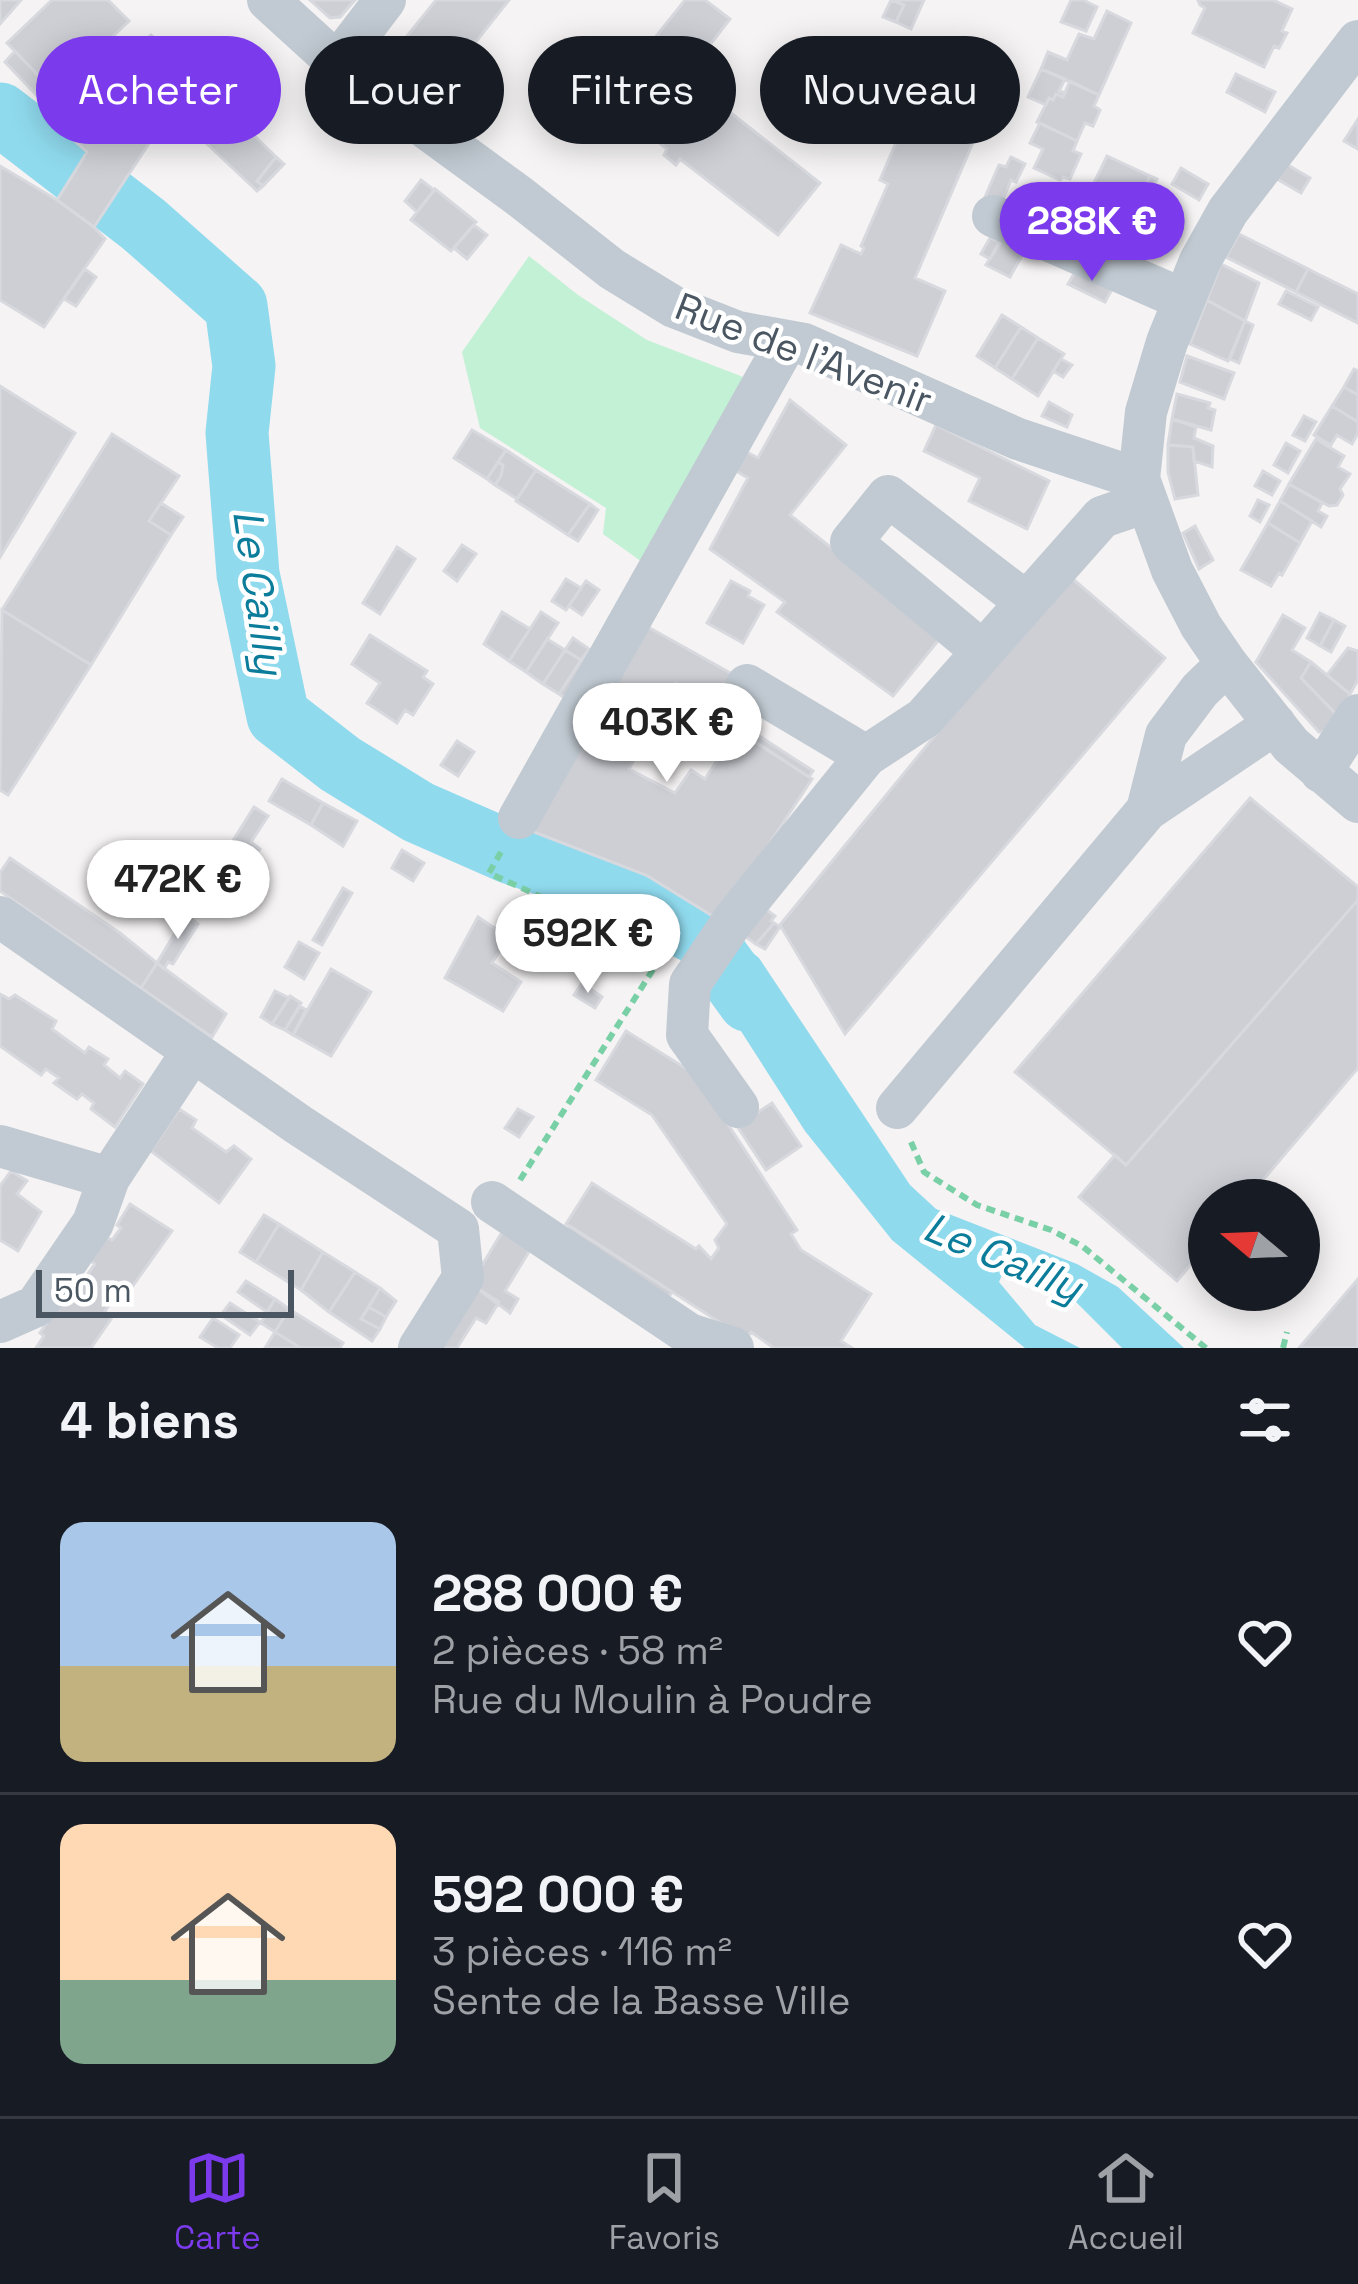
<!DOCTYPE html>
<html lang="fr">
<head>
<meta charset="utf-8">
<style>
	:root { --surface:#171b24; --page:#20242c; --text:#f1f3f6; --muted:#9ea1a6; --line:#363941; --accent:#7c3aed }
	body { margin:0; font-family:"Space Grotesk",sans-serif; background:var(--page); color:var(--text); height:100vh; display:flex; flex-direction:column; font-size:45px; white-space:nowrap }
	* { box-sizing:border-box; margin:0 }
	p { font-size:39px; color:var(--muted) }
	.icon { flex:none; width:66px; height:66px; fill:none; stroke:currentColor; stroke-width:2; stroke-linecap:round; stroke-linejoin:round }
	.map { position:relative; height:1348px; overflow:hidden }
	.drawer { display:flex; flex-direction:column; background:var(--surface); flex:1 }
	.drawer>* { flex:none }
	.top-card { position:absolute; left:36px; top:36px; width:1287px; height:108px; display:flex; gap:24px }
	.needle { width:78px; rotate:289deg }
	.fabs { position:absolute; left:1188px; top:1179px; display:grid; gap:24px }
	.fabs a { display:grid; place-items:center; width:132px; height:132px; border-radius:50%; background:var(--surface); box-shadow:0 6px 30px #0003; font-size:60px }
	.scale { position:absolute; left:36px; bottom:30px; width:258px; box-sizing:border-box; padding-left:12px; border:6px solid #4a5661; border-top:0; font-size:33px; line-height:42px; white-space:nowrap; color:#4a5661; -webkit-text-stroke:9px #fff; paint-order:stroke }
	.price { position:absolute; translate:-50% -102px; padding:0 27px; border-radius:42px; background:#fff; color:#222; font-size:39px; line-height:78px; filter:drop-shadow(0 3px 6px #0008) }
	.price::after { content:''; position:absolute; left:50%; top:72px; width:36px; height:27px; margin-left:-18px; background:inherit; clip-path:polygon(0 0,100% 0,50% 100%) }
	.price.active { background:var(--accent); color:#fff }
	ul { padding:0; list-style:none }
	li { display:flex; align-items:center; gap:36px; height:300px; padding:0 60px }
	li+li { border-top:3px solid var(--line) }
	li span { display:grid; place-items:center; flex:none; width:336px; height:240px; border-radius:24px; color:#555 }
	li>.icon { margin-inline-start:auto }
	span .icon { width:144px; height:144px; fill:#fffc; stroke-width:1 }
	li b { font-size:51px }
	h2 { display:flex; justify-content:space-between; align-items:center; height:144px; padding:0 60px; font-size:51px }
	.tag { padding:0 42px; border-radius:54px; background:var(--surface); box-shadow:0 6px 30px #0003; font-size:42px; line-height:108px }
	.tag.active { background:var(--accent); color:#fff }
	.dock { display:flex; justify-content:space-around; align-items:center; height:168px; border-top:3px solid var(--line); background:var(--surface); font-size:33px; color:var(--muted) }
	.dock a { display:grid; justify-items:center; gap:6px }
	.dock .active { color:var(--accent) }
	.map>svg:first-child { display:block }
	.green { fill:#c3f1d5 }
	.water { fill:#90daee }
	.lines { fill:none; stroke-linecap:round; stroke-linejoin:round }
	.river { stroke:#90daee; stroke-width:63 }
	.building { fill:#cdcfd5; stroke:#d7d9de; stroke-width:3 }
	.path { stroke:#7ad0a6; stroke-width:6; stroke-dasharray:9 6; stroke-linecap:butt }
	.minor { stroke:#c1cad2; stroke-width:42 }
	.labels { text-anchor:middle; dominant-baseline:central; stroke-width:9; stroke-linejoin:round; paint-order:stroke }
	.street-label { font-size:39px; fill:#4a5661; stroke:#fff }
	.water-label { font-size:42px; font-style:italic; fill:#0c7c9b; stroke:#fff }
</style>
</head>
<body>
<div class="map">
<svg width="1358" height="1348" viewBox="0 0 1358 1348">
	<rect width="100%" height="100%" fill="#f5f3f3"/>
	<!-- green -->
	<path class="green" d="M 529,256 L 578,295 L 647,340 L 751,380 L 649,567 L 603,534 L 606,508 L 480,428 L 462,352 Z"/>
	<!-- water -->
	<path class="water" d="M 731,935 L 759,958 L 910,1185 L 936,1209 L 1077,1264 L 1118,1287 L 1184,1348 L 1122,1348 L 1067,1293 L 1002,1275 L 999,1282 L 1035,1325 L 1080,1348 L 1025,1348 L 892,1240 L 805,1131 L 705,975 Z"/>
	<g class="lines">
		<!-- river -->
		<path class="river" d="M 0,114 L 143,224 L 236,306 L 244,366 L 237,433 L 248,574 L 278,716 L 340,764 L 418,812 L 509,852 L 608,886 L 702,936 L 749,1001"/>
	</g>
	<!-- building -->
	<path class="building" d="M 0,0 L 21,0 L 0,24 Z
		M 52,0 L 108,0 L 129,21 L 54,92 L 7,43 Z
		M 310,0 L 355,0 L 340,17 L 330,18 Z
		M 436,0 L 509,0 L 444,82 L 399,46 Z
		M 685,0 L 705,0 L 730,19 L 685,77 L 820,183 L 778,235 L 680,159 L 676,165 L 664,155 L 667,149 L 615,107 L 628,90 L 619,83 Z
		M 891,0 L 904,5 L 896,22 L 883,17 Z
		M 893,0 L 924,0 L 911,29 L 896,22 L 904,5 Z
		M 1071,0 L 1083,0 L 1097,7 L 1086,31 L 1061,22 Z
		M 1198,0 L 1273,0 L 1292,9 L 1282,31 L 1287,33 L 1279,48 L 1274,46 L 1264,67 L 1193,33 L 1205,8 L 1200,5 Z
		M 1107,11 L 1131,23 L 1099,95 L 1041,69 L 1048,52 L 1067,60 L 1079,34 L 1094,39 Z
		M 151,35 L 276,157 L 257,181 L 263,186 L 257,191 L 171,110 L 94,227 L 57,200 L 87,152 L 56,124 Z
		M 15,51 L 54,92 L 88,59 L 102,74 L 60,114 L 46,99 L 43,102 L 5,62 Z
		M 1041,69 L 1065,79 L 1059,91 L 1065,93 L 1063,97 L 1056,94 L 1053,100 L 1049,98 L 1046,105 L 1028,97 Z
		M 1236,74 L 1275,92 L 1265,112 L 1227,92 Z
		M 1070,81 L 1099,95 L 1094,106 L 1100,110 L 1093,126 L 1085,123 L 1077,141 L 1037,122 L 1049,98 L 1053,100 L 1056,94 L 1063,97 Z
		M 912,105 L 977,133 L 915,278 L 945,291 L 917,356 L 810,313 L 841,245 L 861,254 L 864,248 L 861,246 L 888,184 L 880,180 Z
		M 1358,119 L 1358,149 L 1344,141 Z
		M 1040,123 L 1077,141 L 1073,151 L 1081,154 L 1070,179 L 1063,177 L 1060,180 L 1034,168 L 1043,149 L 1030,143 Z
		M 1107,156 L 1150,176 L 1121,237 L 1078,216 Z
		M 276,157 L 284,164 L 263,186 L 257,181 Z
		M 1011,157 L 1025,164 L 1016,182 L 1011,180 L 1001,204 L 985,197 L 999,165 L 1006,167 Z
		M 1288,165 L 1310,178 L 1301,193 L 1277,179 Z
		M 0,166 L 57,200 L 94,227 L 105,239 L 44,327 L 0,300 Z
		M 1181,168 L 1208,184 L 1199,200 L 1172,184 Z
		M 1150,176 L 1157,179 L 1128,240 L 1121,237 Z
		M 421,180 L 434,190 L 417,212 L 405,201 Z
		M 435,189 L 476,222 L 451,251 L 411,220 Z
		M 1074,221 L 1102,233 L 1094,253 L 1066,241 Z
		M 474,225 L 487,235 L 467,259 L 454,248 Z
		M 1239,234 L 1308,269 L 1296,292 L 1226,257 Z
		M 1004,237 L 1025,250 L 1010,277 L 986,265 Z
		M 990,238 L 999,242 L 990,259 L 981,254 Z
		M 1221,264 L 1259,283 L 1245,321 L 1207,300 Z
		M 1078,267 L 1115,284 L 1105,302 L 1068,284 Z
		M 85,269 L 96,277 L 76,306 L 64,299 Z
		M 1308,269 L 1358,294 L 1358,323 L 1296,292 Z
		M 1286,291 L 1318,307 L 1311,320 L 1279,304 Z
		M 1207,300 L 1245,321 L 1228,361 L 1190,344 Z
		M 1002,315 L 1021,327 L 995,368 L 977,356 Z
		M 1245,321 L 1253,325 L 1239,363 L 1230,359 Z
		M 1021,327 L 1038,338 L 1012,379 L 995,368 Z
		M 1038,338 L 1064,354 L 1038,396 L 1012,379 Z
		M 1187,356 L 1234,373 L 1224,399 L 1180,382 Z
		M 1061,359 L 1072,365 L 1063,377 L 1053,371 Z
		M 1354,369 L 1358,371 L 1358,395 L 1344,387 Z
		M 0,386 L 75,433 L 0,557 Z
		M 1344,387 L 1358,395 L 1358,422 L 1332,406 Z
		M 1177,394 L 1210,403 L 1208,408 L 1215,410 L 1211,430 L 1172,419 Z
		M 790,400 L 846,445 L 790,515 L 942,636 L 893,696 L 777,612 L 785,602 L 710,549 L 748,478 L 729,467 L 739,448 L 758,458 Z
		M 1049,402 L 1072,415 L 1067,427 L 1042,416 Z
		M 1332,406 L 1358,422 L 1358,433 L 1352,444 L 1337,435 L 1331,445 L 1314,435 Z
		M 1304,416 L 1316,422 L 1305,441 L 1293,435 Z
		M 1172,419 L 1196,427 L 1194,438 L 1213,446 L 1212,467 L 1194,461 L 1193,447 L 1168,445 Z
		M 936,425 L 1049,481 L 1027,529 L 969,501 L 980,478 L 924,451 Z
		M 472,430 L 506,450 L 487,479 L 454,458 Z
		M 112,434 L 179,476 L 149,521 L 171,535 L 91,665 L 2,610 Z
		M 1316,439 L 1344,456 L 1338,467 L 1350,474 L 1340,489 L 1343,495 L 1337,505 L 1329,506 L 1289,484 Z
		M 1286,443 L 1300,451 L 1288,473 L 1274,465 Z
		M 1168,445 L 1193,447 L 1198,495 L 1175,499 L 1168,472 Z
		M 506,450 L 536,470 L 517,499 L 495,485 L 501,476 L 503,465 L 498,462 Z
		M 498,462 L 503,465 L 501,476 L 495,485 L 487,479 Z
		M 536,470 L 590,504 L 568,535 L 516,501 Z
		M 1263,471 L 1280,481 L 1272,495 L 1255,486 Z
		M 1289,484 L 1322,503 L 1318,511 L 1327,516 L 1321,527 L 1280,501 Z
		M 1258,500 L 1269,505 L 1260,522 L 1250,516 Z
		M 1280,501 L 1312,521 L 1300,543 L 1268,523 Z
		M 161,503 L 183,517 L 171,535 L 149,521 Z
		M 590,504 L 598,510 L 578,541 L 568,535 Z
		M 1268,523 L 1300,543 L 1282,575 L 1279,573 L 1271,586 L 1241,570 Z
		M 1195,526 L 1213,560 L 1199,569 L 1183,533 Z
		M 462,545 L 476,554 L 457,581 L 444,571 Z
		M 397,547 L 415,559 L 380,614 L 363,603 Z
		M 1067,574 L 1165,658 L 845,1034 L 780,925 Z
		M 566,579 L 581,588 L 566,610 L 552,601 Z
		M 586,581 L 599,590 L 582,615 L 569,606 Z
		M 731,581 L 750,591 L 748,596 L 764,605 L 743,643 L 707,623 Z
		M 2,610 L 91,665 L 8,795 L 0,790 Z
		M 502,612 L 530,629 L 509,661 L 484,644 Z
		M 541,612 L 558,623 L 526,672 L 509,661 Z
		M 1320,613 L 1334,620 L 1320,646 L 1307,638 Z
		M 1283,615 L 1305,628 L 1292,650 L 1311,662 L 1301,678 L 1337,715 L 1327,732 L 1319,732 L 1256,662 Z
		M 1334,620 L 1345,626 L 1331,652 L 1320,646 Z
		M 639,622 L 734,675 L 717,706 L 676,683 L 629,769 L 675,793 L 691,770 L 705,779 L 737,730 L 812,779 L 719,920 L 646,875 L 526,829 Z
		M 370,635 L 427,671 L 423,677 L 433,684 L 413,715 L 405,710 L 397,723 L 367,703 L 380,683 L 352,664 Z
		M 573,638 L 589,649 L 581,660 L 565,650 Z
		M 547,639 L 565,650 L 543,684 L 526,672 Z
		M 1348,648 L 1358,651 L 1358,680 L 1350,694 L 1327,675 Z
		M 589,649 L 594,652 L 565,698 L 559,694 Z
		M 565,650 L 581,660 L 559,694 L 543,684 Z
		M 1311,662 L 1350,694 L 1337,715 L 1301,678 Z
		M 744,726 L 813,771 L 809,777 L 739,731 Z
		M 457,741 L 474,752 L 458,776 L 441,765 Z
		M 282,779 L 323,803 L 311,825 L 269,801 Z
		M 1250,798 L 1358,887 L 1358,900 L 1126,1165 L 1015,1072 Z
		M 323,803 L 357,821 L 343,846 L 311,825 Z
		M 254,807 L 268,816 L 251,842 L 260,849 L 244,872 L 222,858 Z
		M 402,850 L 424,863 L 413,881 L 392,868 Z
		M 10,858 L 120,933 L 157,963 L 141,988 L 0,891 L 0,873 Z
		M 343,888 L 352,893 L 322,945 L 313,940 Z
		M 1358,900 L 1358,1068 L 1246,1200 L 1209,1200 L 1209,1243 L 1177,1281 L 1079,1197 L 1115,1155 L 1126,1165 Z
		M 760,905 L 775,916 L 771,921 L 774,923 L 756,944 L 740,933 Z
		M 186,915 L 198,924 L 173,964 L 168,962 L 164,969 L 157,963 Z
		M 478,917 L 508,937 L 492,963 L 521,982 L 503,1011 L 445,978 Z
		M 774,923 L 780,927 L 765,949 L 756,944 Z
		M 299,942 L 319,953 L 304,979 L 285,967 Z
		M 157,963 L 226,1014 L 212,1037 L 141,988 Z
		M 331,969 L 371,992 L 331,1056 L 293,1035 Z
		M 582,983 L 602,997 L 595,1008 L 574,995 Z
		M 275,991 L 289,998 L 272,1024 L 261,1017 Z
		M 0,994 L 9,999 L 15,995 L 56,1021 L 52,1029 L 85,1053 L 89,1047 L 108,1059 L 104,1065 L 120,1078 L 125,1071 L 143,1084 L 115,1127 L 91,1109 L 94,1103 L 82,1094 L 77,1099 L 54,1083 L 59,1078 L 46,1069 L 41,1075 L 0,1046 Z
		M 290,996 L 301,1003 L 285,1030 L 272,1024 Z
		M 300,1006 L 306,1010 L 293,1035 L 285,1030 Z
		M 626,1031 L 695,1074 L 797,1230 L 791,1234 L 801,1250 L 871,1294 L 841,1341 L 852,1348 L 774,1348 L 751,1332 L 746,1339 L 566,1224 L 592,1183 L 696,1249 L 699,1246 L 711,1259 L 719,1248 L 715,1240 L 727,1224 L 652,1115 L 596,1080 Z
		M 772,1103 L 801,1146 L 766,1170 L 737,1126 Z
		M 179,1109 L 196,1120 L 192,1128 L 226,1152 L 234,1146 L 251,1159 L 219,1203 L 151,1151 Z
		M 518,1109 L 533,1117 L 519,1137 L 505,1128 Z
		M 11,1171 L 27,1181 L 17,1194 L 41,1212 L 18,1251 L 0,1240 L 0,1186 Z
		M 130,1204 L 172,1231 L 127,1294 L 120,1290 L 105,1311 L 111,1319 L 91,1348 L 36,1348 L 44,1336 L 40,1333 L 67,1293 L 72,1296 L 95,1264 L 91,1261 L 106,1237 L 112,1240 L 121,1228 L 117,1225 Z
		M 264,1215 L 279,1224 L 256,1262 L 240,1252 Z
		M 279,1224 L 323,1252 L 301,1290 L 256,1262 Z
		M 570,1226 L 672,1292 L 660,1311 L 557,1245 Z
		M 502,1232 L 530,1250 L 505,1291 L 518,1299 L 510,1313 L 471,1284 Z
		M 323,1252 L 355,1272 L 329,1312 L 301,1290 Z
		M 355,1272 L 380,1288 L 361,1319 L 380,1329 L 372,1341 L 329,1312 Z
		M 1358,1279 L 1358,1348 L 1299,1348 Z
		M 246,1281 L 275,1299 L 267,1312 L 238,1292 Z
		M 471,1284 L 499,1302 L 486,1323 L 476,1318 L 457,1348 L 431,1348 Z
		M 380,1288 L 396,1301 L 386,1317 L 369,1307 Z
		M 275,1299 L 289,1309 L 275,1332 L 261,1323 Z
		M 230,1303 L 260,1322 L 250,1335 L 221,1315 Z
		M 369,1307 L 386,1317 L 380,1329 L 361,1319 Z
		M 289,1309 L 343,1343 L 340,1348 L 301,1348 L 275,1332 Z
		M 213,1318 L 239,1335 L 230,1348 L 218,1348 L 200,1337 Z
		M 275,1332 L 301,1348 L 265,1348 Z"/>
	<g class="lines">
		<!-- path -->
		<path class="path" d="M 501,852 L 489,873 L 664,953 L 661,957
			M 911,1142 L 924,1172 L 977,1205 L 1051,1230 L 1082,1246 L 1206,1348
			M 520,1180 L 654,968
			M 1283,1348 L 1287,1332"/>
		<!-- minor -->
		<path class="minor" d="M 268,0 L 337,63 L 519,196 L 612,269 L 674,307 L 738,332 L 804,344 L 1018,439 L 1139,479
			M 1358,41 L 1228,211 L 1200,261 L 1167,342 L 1146,412 L 1139,479 L 1172,570 L 1201,626 L 1227,664 L 1291,745 L 1358,802
			M 337,63 L 385,0
			M 993,216 L 1182,299
			M 982,651 L 851,542 L 888,496 L 1026,602
			M 747,685 L 866,756
			M 1321,772 L 1358,715
			M 1147,810 L 1166,735 L 1200,690 L 1227,664
			M 519,818 L 787,341
			M 0,917 L 299,1125 L 458,1229 L 463,1278 L 419,1348
			M 738,1107 L 687,1035 L 690,984 L 734,919 L 866,756 L 924,718 L 1102,517 L 1146,502
			M 897,1108 L 1147,810 L 1275,724
			M 0,1146 L 109,1178
			M 492,1202 L 689,1334 L 733,1348
			M 0,1322 L 36,1306 L 93,1223 L 109,1178 L 192,1052"/>
	</g>
	<g class="labels">
		<!-- street labels -->
		<g class="street-label">
			<text transform="translate(804 353) rotate(21)">Rue de l'Avenir</text>
		</g>
		<!-- water labels -->
		<g class="water-label">
			<text transform="translate(259 592) rotate(82)">Le Cailly</text>
			<text transform="translate(1003 1257) rotate(23)">Le Cailly</text>
		</g>
	</g>
</svg>
<div class="fabs">
<a><svg class="needle" viewBox="-14 -14 28 28"><path d="M0-13l5 13h-10z" fill="#e53935"/><path d="M0 13l5-13h-10z" fill="#9ea1a6"/></svg></a>
</div>
<div class="scale">50 m</div>
<b class="price active" style="left:1092px;top:284px">288K €</b>
<b class="price" style="left:667px;top:785px">403K €</b>
<b class="price" style="left:178px;top:942px">472K €</b>
<b class="price" style="left:588px;top:996px">592K €</b>
<div class="top-card">
<a class="tag active">Acheter</a>
<a class="tag">Louer</a>
<a class="tag">Filtres</a>
<a class="tag">Nouveau</a>
</div>
</div>
<section class="drawer">
<h2>4 biens<svg class="icon" aria-label="filters" viewBox="0 0 24 24"><path d="M4 7h16M4 17h16"/><circle cx="9" cy="7" r="2"/><circle cx="15" cy="17" r="2"/></svg></h2>
<ul>
<li><span style="background:linear-gradient(#a9c7e8 60%,#c2b280 0)"><svg class="icon" aria-label="home" viewBox="0 0 24 24"><path d="M3 11l9-7 9 7M6 9v11h12V9"/></svg></span><div><b>288 000 €</b><p>2 pièces · 58 m²</p><p>Rue du Moulin à Poudre</p></div><svg class="icon" aria-label="heart" viewBox="0 0 24 24"><path d="M12 20l-8-8c-3-5 5-10 8-4 3-6 11-1 8 4z"/></svg></li>
<li><span style="background:linear-gradient(#ffd9b3 65%,#7fa58c 0)"><svg class="icon" aria-label="home" viewBox="0 0 24 24"><path d="M3 11l9-7 9 7M6 9v11h12V9"/></svg></span><div><b>592 000 €</b><p>3 pièces · 116 m²</p><p>Sente de la Basse Ville</p></div><svg class="icon" aria-label="heart" viewBox="0 0 24 24"><path d="M12 20l-8-8c-3-5 5-10 8-4 3-6 11-1 8 4z"/></svg></li>
</ul>
</section>
<nav class="dock">
<a class="active"><svg class="icon" aria-label="map" viewBox="0 0 24 24"><path d="M3 6l6-2 6 2 6-2v14l-6 2-6-2-6 2zM9 4v14M15 6v14"/></svg>Carte</a>
<a><svg class="icon" aria-label="saved" viewBox="0 0 24 24"><path d="M7 4h10v16l-5-4-5 4z"/></svg>Favoris</a>
<a><svg class="icon" aria-label="home" viewBox="0 0 24 24"><path d="M3 11l9-7 9 7M6 9v11h12V9"/></svg>Accueil</a>
</nav>
</body>
</html>
